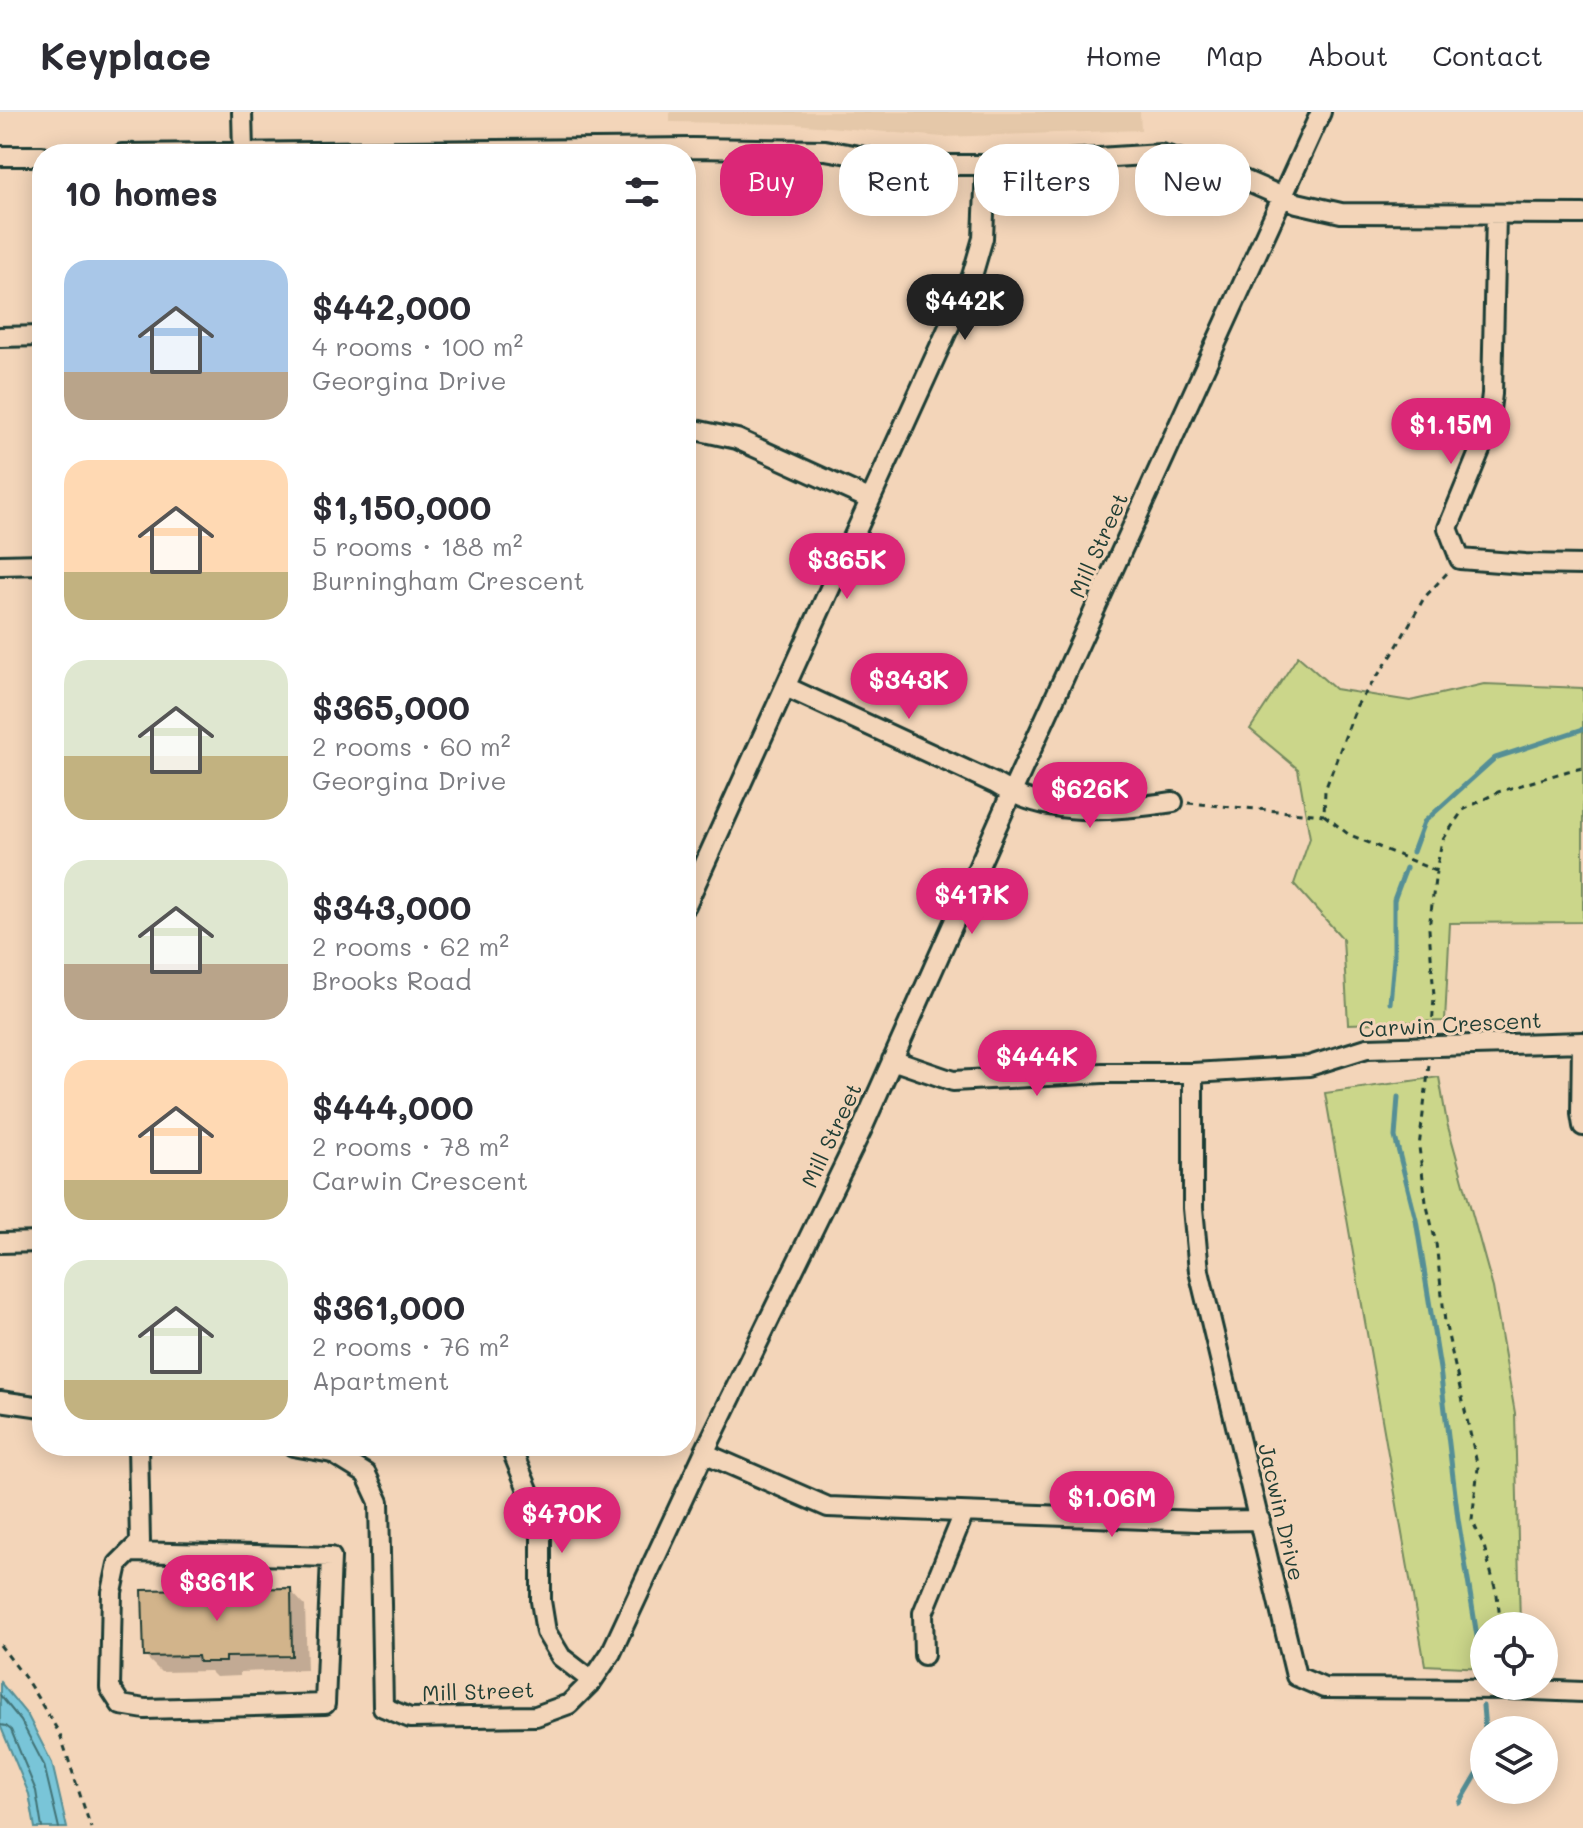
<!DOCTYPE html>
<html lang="en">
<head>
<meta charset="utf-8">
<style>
	:root { --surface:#fff; --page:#f7f7f7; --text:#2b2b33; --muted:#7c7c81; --line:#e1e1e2; --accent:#db2777 }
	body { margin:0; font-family:Mali,sans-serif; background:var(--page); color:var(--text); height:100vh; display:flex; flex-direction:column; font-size:30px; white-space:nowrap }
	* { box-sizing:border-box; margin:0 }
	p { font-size:26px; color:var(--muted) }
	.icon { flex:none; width:44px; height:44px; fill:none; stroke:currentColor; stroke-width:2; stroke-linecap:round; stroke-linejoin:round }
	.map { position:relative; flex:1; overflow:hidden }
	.drawer { position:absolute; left:32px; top:32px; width:664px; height:1312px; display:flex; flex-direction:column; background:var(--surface); border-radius:32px; box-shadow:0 4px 20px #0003 }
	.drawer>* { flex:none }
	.hud { position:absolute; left:720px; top:32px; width:742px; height:72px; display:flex; gap:16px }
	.fabs { position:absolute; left:1470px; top:1500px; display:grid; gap:16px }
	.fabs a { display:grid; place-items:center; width:88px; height:88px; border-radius:50%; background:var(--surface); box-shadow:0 4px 20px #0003; font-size:40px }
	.price { position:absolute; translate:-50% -68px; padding:0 18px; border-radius:28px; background:var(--accent); color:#fff; font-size:26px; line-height:52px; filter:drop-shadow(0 2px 4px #0008) }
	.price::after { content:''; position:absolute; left:50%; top:48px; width:24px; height:18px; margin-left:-12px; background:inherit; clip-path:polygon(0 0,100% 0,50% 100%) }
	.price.current { background:#222; color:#fff }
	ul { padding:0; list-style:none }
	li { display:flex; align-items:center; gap:24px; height:200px; padding:0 32px }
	li span { display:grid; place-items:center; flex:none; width:224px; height:160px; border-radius:24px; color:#555 }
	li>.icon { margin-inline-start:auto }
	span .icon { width:96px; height:96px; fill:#fffc; stroke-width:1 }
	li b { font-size:34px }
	h2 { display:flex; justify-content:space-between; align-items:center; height:96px; padding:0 32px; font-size:34px }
	.tag { padding:0 28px; border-radius:32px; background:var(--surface); box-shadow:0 4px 20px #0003; font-size:28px; line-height:72px }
	.tag.current { background:var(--accent); color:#fff }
	header { display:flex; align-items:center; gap:48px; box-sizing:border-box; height:112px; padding:0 40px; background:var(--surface); border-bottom:2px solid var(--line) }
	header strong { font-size:38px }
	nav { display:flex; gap:44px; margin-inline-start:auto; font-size:28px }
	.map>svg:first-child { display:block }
	.built { fill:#e5c8a9 }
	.green { fill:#cbd68a; stroke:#758a5f; stroke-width:2 }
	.water { fill:#79c5d8; stroke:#558f96; stroke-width:2 }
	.shadow { fill:#0003 }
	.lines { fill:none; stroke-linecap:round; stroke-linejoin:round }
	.shore { stroke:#437376; stroke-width:2 }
	.stream { stroke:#558f96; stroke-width:5 }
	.building { fill:#d2b48b; stroke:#1f3d34; stroke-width:2 }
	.minor-casing { stroke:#1f3d34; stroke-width:24 }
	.path { stroke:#1f3d34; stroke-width:3; stroke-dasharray:6 6; stroke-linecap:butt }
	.minor { stroke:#f3d5b9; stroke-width:18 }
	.labels { text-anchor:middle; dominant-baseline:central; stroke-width:6; stroke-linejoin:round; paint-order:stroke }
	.street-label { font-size:22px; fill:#1f3d34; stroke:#f3d5b9 }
</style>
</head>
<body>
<header>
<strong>Keyplace</strong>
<nav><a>Home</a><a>Map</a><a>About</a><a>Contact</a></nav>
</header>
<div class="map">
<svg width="1583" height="1716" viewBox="0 0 1583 1716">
	<rect width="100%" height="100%" fill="#f3d5b9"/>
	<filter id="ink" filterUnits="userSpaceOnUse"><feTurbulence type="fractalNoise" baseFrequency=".0125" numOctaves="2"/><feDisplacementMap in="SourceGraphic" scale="16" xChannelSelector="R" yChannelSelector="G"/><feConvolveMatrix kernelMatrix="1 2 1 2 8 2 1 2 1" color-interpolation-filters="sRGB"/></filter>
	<g filter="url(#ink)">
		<!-- built -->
		<path class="built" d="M 670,0 L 1140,0 L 1141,18 L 943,25 L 794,12 L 670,10 Z"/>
		<!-- green -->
		<path class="green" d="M 1298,544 L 1335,577 L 1410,589 L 1484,572 L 1583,576 L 1583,810 L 1450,811 L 1445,909 L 1348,912 L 1343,827 L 1294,772 L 1310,726 L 1298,657 L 1250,617 Z
			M 1439,965 L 1447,1011 L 1493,1176 L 1515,1301 L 1520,1514 L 1484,1514 L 1484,1556 L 1425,1553 L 1325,981 Z"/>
		<!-- water -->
		<path class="water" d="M 0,1570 L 28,1604 L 52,1651 L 67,1716 L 35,1716 L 29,1682 L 0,1613 Z"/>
		<!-- shadow -->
		<path class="shadow" d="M 235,1475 L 239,1479 L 290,1478 L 305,1494 L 307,1558 L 240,1560 L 240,1564 L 216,1565 L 210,1559 L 161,1560 L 146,1545 Z"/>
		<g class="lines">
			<!-- shore -->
			<path class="shore" d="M 0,1583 L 21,1609 L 44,1653 L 59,1716
				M 0,1613 L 6,1614 L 11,1618 L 36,1679 L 42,1716"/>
			<!-- stream -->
			<path class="stream" d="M 1413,740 L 1424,710 L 1495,646 L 1583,617
				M 1390,891 L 1394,847 L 1394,788 L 1406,756
				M 1398,985 L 1395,1025 L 1416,1108 L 1440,1257 L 1458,1407 L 1477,1524 L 1481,1566
				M 1483,1594 L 1485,1618
				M 1460,1691 L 1484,1650"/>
		</g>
		<!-- building -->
		<path class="building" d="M 236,1473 L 236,1477 L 291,1476 L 292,1544 L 225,1545 L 225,1550 L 199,1550 L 198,1544 L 144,1545 L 142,1478 L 199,1477 L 199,1474 Z"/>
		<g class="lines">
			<!-- minor casing -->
			<g class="minor-casing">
				<path id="minor" d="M 242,0 L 243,40
					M 122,42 L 692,36 L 825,38 L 912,53 L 986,53 L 1161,42 L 1223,59 L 1297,91 L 1341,101 L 1583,102
					M 0,44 L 42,44
					M 1496,102 L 1492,282 L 1487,321 L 1448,416 L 1460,447 L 1525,452 L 1583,453
					M 0,225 L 42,224
					M 686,316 L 737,327 L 869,387
					M 0,453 L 42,452
					M 786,575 L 994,671 C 1049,706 1111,699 1173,690
					M 686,793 L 972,164 L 983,126 L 986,53
					M 1582,930 L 1581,1002 L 1583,1014
					M 892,948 L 953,969 L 1103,961 L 1193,961 L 1309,954 L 1367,936 L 1583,930
					M 1193,961 L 1193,1096 L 1199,1159 L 1296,1564 L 1324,1576 L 1510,1577 L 1583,1580
					M 0,1131 L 42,1130
					M 0,1289 L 42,1295
					M 293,1334 L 332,1341 L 366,1362 L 379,1390 L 383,1595 L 410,1606 L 536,1604 L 569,1592 L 592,1569 L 611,1541 L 704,1341 L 861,1019 L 1011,682 L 1321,0
					M 510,1334 L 541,1409 L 541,1489 L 546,1520 L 561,1545 L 592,1569
					M 704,1341 L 828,1395 L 1198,1409 L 1260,1408
					M 130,1440 L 331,1445 L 325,1592 L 145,1597 L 121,1593 L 110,1576 L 112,1480 L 118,1452 L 140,1430 L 138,1334
					M 924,1543 L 923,1501 L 964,1401"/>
			</g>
			<!-- path -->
			<path class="path" d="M 1188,691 L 1324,703
				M 1436,759 L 1348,722 L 1324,703 L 1325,678 L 1357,593 L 1392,543 L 1424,486 L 1448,460
				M 1432,918 L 1434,884 L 1429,817 L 1436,759 L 1442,729 L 1463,698 L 1498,680 L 1568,659 L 1583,656
				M 1429,953 L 1419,1035 L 1426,1090 L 1436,1131 L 1445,1210 L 1478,1356 L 1472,1408 L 1484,1434 L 1497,1483 L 1501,1514
				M 0,1533 L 26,1567 L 60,1622 L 91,1716"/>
			<!-- minor -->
			<use href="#minor" class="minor"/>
		</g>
	</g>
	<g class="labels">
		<!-- street labels -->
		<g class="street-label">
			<text transform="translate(1098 433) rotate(-66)">Mill Street</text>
			<text transform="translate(1450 912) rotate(-3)">Carwin Crescent</text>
			<text transform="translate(831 1023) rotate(-65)">Mill Street</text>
			<text transform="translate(1282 1400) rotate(77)">Jacwin Drive</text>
			<text transform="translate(478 1579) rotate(-2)">Mill Street</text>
		</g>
	</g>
</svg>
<div class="fabs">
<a><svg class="icon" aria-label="locate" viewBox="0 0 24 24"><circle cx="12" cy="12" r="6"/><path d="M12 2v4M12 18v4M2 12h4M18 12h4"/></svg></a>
<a><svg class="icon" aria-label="layers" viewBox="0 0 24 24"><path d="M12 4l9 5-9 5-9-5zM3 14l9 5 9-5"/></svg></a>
</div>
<b class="price current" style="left:965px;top:230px">$442K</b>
<b class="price" style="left:1451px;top:354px">$1.15M</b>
<b class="price" style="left:847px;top:489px">$365K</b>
<b class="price" style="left:909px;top:609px">$343K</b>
<b class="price" style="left:1090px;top:718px">$626K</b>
<b class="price" style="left:972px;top:824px">$417K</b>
<b class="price" style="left:1037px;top:986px">$444K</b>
<b class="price" style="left:1112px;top:1427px">$1.06M</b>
<b class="price" style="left:562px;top:1443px">$470K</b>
<b class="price" style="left:217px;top:1511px">$361K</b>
<div class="hud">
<a class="tag current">Buy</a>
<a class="tag">Rent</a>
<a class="tag">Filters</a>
<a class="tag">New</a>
</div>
<section class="drawer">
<h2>10 homes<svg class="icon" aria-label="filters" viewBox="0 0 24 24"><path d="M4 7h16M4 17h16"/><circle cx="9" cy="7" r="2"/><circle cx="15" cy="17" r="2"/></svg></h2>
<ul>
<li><span style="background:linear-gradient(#a9c7e8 70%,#b9a48a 0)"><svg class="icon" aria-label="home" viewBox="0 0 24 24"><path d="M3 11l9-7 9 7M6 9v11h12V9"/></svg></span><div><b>$442,000</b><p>4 rooms · 100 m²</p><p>Georgina Drive</p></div></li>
<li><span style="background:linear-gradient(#ffd9b3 70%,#c2b280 0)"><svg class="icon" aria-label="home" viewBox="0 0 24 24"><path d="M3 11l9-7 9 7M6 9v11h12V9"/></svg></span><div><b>$1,150,000</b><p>5 rooms · 188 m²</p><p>Burningham Crescent</p></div></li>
<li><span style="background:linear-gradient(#dfe7d0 60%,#c2b280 0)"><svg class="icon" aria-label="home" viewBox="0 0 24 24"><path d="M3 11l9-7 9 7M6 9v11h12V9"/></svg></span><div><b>$365,000</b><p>2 rooms · 60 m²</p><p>Georgina Drive</p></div></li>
<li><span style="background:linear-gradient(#dfe7d0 65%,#b9a48a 0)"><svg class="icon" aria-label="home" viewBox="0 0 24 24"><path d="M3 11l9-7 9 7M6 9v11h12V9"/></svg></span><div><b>$343,000</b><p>2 rooms · 62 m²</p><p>Brooks Road</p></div></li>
<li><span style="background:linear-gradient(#ffd9b3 75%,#c2b280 0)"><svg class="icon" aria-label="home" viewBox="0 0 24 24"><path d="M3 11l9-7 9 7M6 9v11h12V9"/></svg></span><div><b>$444,000</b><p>2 rooms · 78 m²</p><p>Carwin Crescent</p></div></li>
<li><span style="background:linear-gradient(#dfe7d0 75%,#c2b280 0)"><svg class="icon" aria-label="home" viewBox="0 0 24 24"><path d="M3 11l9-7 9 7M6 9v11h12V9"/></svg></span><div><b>$361,000</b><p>2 rooms · 76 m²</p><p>Apartment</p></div></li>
</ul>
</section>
</div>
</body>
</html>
